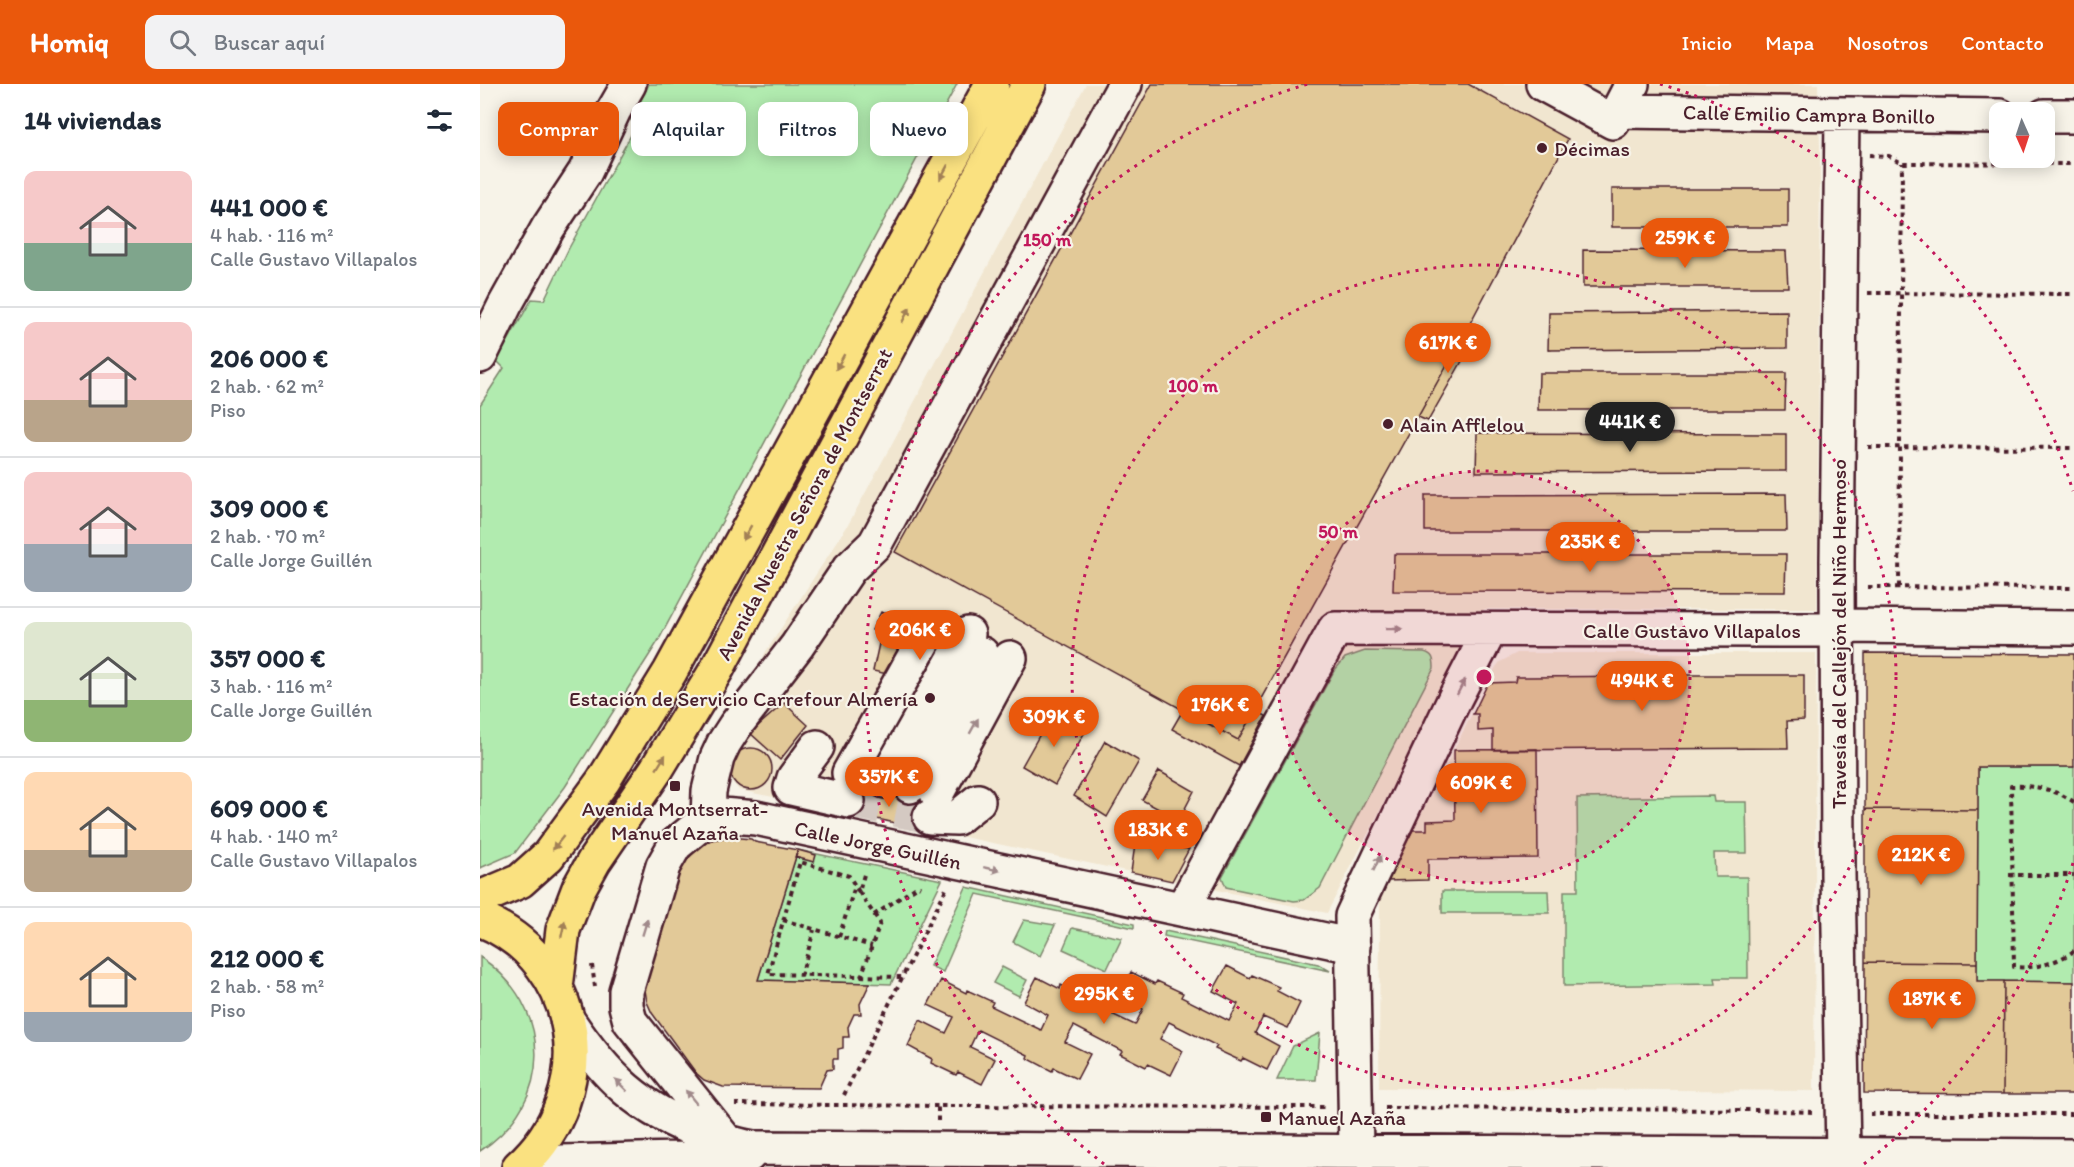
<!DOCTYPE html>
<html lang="es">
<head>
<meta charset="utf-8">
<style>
	:root { --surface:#fff; --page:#f2f2f3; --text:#1f2937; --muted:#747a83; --line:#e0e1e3; --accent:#ea580c }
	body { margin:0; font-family:Itim,sans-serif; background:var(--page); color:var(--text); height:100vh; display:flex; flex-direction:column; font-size:22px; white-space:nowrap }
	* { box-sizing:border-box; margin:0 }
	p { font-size:20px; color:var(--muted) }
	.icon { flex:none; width:33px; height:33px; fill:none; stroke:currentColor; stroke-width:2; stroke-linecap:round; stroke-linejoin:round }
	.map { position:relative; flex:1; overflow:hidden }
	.side { display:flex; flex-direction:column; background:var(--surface); width:480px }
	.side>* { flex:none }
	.hud { position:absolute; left:18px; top:18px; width:570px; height:54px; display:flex; gap:12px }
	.needle { width:39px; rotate:177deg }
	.tools { position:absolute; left:1509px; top:18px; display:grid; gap:12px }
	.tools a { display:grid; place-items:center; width:66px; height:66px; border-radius:12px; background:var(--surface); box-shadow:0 3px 15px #0003; font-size:30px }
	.price { position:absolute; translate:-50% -51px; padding:0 14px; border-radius:21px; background:var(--accent); color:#fff; font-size:20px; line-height:39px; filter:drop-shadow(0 2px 3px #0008) }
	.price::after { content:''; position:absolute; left:50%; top:36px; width:18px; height:14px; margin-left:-9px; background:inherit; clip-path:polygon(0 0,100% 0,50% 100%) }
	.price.on { background:#222; color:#fff }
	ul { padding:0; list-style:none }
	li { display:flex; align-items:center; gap:18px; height:150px; padding:0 24px }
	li+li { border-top:2px solid var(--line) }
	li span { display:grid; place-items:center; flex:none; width:168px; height:120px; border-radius:12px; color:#555 }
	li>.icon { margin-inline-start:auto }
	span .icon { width:72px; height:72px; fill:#fffc; stroke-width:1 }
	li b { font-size:26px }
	h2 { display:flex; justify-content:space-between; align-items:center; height:72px; padding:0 24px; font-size:26px }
	.chip { padding:0 21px; border-radius:12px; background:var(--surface); box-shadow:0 3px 15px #0003; font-size:21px; line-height:54px }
	.chip.on { background:var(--accent); color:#fff }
	header { display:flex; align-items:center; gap:36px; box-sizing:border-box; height:84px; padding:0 30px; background:var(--accent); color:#fff }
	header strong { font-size:28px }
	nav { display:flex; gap:33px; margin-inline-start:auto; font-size:21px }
	.search { width:420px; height:54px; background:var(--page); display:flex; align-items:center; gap:15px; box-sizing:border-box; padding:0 21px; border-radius:12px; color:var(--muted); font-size:22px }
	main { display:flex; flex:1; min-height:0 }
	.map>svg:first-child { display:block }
	.built { fill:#f1e6d0 }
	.green { fill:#b1ebaf; stroke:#7e856d; stroke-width:1.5 }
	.building { fill:#e2c998; stroke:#4a1f2b; stroke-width:1.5 }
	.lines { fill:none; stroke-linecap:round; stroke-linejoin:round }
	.minor-tunnel { stroke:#d4c9c2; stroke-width:33; stroke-dasharray:33 16; stroke-linecap:butt }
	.minor-casing { stroke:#4a1f2b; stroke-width:38 }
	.major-casing { stroke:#4a1f2b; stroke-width:38 }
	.path { stroke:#4a1f2b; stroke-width:4; stroke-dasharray:4.5 4.5; stroke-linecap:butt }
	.minor { stroke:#f7f3e8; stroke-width:33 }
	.major { stroke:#fae180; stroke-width:33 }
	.oneway { fill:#a28056 }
	.oneway2 { fill:#a0898a }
	.ring { fill:none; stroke:#c2185b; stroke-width:3; stroke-dasharray:3 6 }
	.poi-dot { fill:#4a1f2b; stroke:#f7f3e8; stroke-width:2 }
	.labels { text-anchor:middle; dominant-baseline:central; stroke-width:4.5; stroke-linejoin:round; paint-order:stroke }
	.street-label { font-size:21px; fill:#4a1f2b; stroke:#f7f3e8 }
	.poi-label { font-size:21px; fill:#4a1f2b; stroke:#f7f3e8; text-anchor:start }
	.centre { fill:#c2185b; stroke:#f7f3e8; stroke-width:3 }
	.ring-label { font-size:18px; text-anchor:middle; font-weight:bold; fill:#c2185b; stroke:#f7f3e8; stroke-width:4.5; stroke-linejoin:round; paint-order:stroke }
</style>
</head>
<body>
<header>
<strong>Homiq</strong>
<div class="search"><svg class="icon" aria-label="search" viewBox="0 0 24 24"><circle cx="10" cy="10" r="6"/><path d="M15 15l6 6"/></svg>Buscar aquí</div>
<nav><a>Inicio</a><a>Mapa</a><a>Nosotros</a><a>Contacto</a></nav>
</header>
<main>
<section class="side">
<h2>14 viviendas<svg class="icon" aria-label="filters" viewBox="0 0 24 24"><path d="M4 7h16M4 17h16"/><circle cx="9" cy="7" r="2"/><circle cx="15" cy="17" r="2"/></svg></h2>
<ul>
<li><span style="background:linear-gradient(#f6c9c9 60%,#7fa58c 0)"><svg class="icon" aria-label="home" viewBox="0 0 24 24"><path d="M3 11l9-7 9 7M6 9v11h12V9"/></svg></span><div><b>441 000 €</b><p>4 hab. · 116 m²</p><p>Calle Gustavo Villapalos</p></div></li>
<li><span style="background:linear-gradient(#f6c9c9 65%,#b9a48a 0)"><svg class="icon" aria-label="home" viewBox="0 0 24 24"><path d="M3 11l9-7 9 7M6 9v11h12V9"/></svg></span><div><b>206 000 €</b><p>2 hab. · 62 m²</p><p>Piso</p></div></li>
<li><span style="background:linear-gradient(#f6c9c9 60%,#9aa5b1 0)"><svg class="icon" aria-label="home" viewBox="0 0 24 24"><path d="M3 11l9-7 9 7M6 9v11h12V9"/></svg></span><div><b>309 000 €</b><p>2 hab. · 70 m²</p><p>Calle Jorge Guillén</p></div></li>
<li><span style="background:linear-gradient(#dfe7d0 65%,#8fb573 0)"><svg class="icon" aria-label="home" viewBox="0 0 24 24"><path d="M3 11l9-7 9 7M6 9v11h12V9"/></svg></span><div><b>357 000 €</b><p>3 hab. · 116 m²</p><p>Calle Jorge Guillén</p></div></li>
<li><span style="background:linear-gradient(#ffd9b3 65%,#b9a48a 0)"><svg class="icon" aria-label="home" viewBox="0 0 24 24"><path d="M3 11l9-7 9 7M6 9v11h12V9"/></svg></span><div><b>609 000 €</b><p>4 hab. · 140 m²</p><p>Calle Gustavo Villapalos</p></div></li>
<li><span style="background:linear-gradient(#ffd9b3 75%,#9aa5b1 0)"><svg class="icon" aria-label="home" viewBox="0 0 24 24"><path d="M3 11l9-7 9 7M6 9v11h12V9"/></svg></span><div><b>212 000 €</b><p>2 hab. · 58 m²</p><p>Piso</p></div></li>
</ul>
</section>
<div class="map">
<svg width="1594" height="1083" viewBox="0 0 1594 1083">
	<rect width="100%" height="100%" fill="#f7f3e8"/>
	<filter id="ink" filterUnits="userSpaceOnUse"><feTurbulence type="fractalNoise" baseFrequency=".0167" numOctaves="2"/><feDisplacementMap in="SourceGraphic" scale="12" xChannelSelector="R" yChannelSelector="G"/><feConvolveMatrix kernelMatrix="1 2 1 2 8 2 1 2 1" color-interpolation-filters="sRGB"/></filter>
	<g filter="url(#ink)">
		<!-- built -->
		<path class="built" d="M 606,0 L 1338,0 L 1340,63 L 1337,525 L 1004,525 L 847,829 L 259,706 L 248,693 L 251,670 L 285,569 L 368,441 Z
			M 1037,569 L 1336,569 L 1334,1007 L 899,1004 L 900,817 L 902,807 L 1016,583 L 1020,578 Z"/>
		<!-- green -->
		<path class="green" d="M 169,0 L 477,0 L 177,559 L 85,703 L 35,769 L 0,784 L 0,321 L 24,284 L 17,277 L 21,269 L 52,215 L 64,216 L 89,164 L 157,40 L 151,36 Z
			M 885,567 L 944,568 C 953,570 954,575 954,584 L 840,804 L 824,816 L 814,817 L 746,803 L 742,793 L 854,587 L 865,574 Z
			M 1498,683 L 1594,683 L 1594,898 L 1497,897 Z
			M 1233,712 L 1234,718 L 1266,718 L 1267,769 L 1234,769 L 1235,793 L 1267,793 L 1268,894 L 1235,894 L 1236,900 L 1084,902 L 1084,807 L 1098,807 L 1097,714 Z
			M 318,766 L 462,796 L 411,900 L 278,896 Z
			M 486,803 L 654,840 L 654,844 L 497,810 L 463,888 L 450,882 Z
			M 962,807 L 1068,807 L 1069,829 L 962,829 Z
			M 544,836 L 575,841 L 560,872 L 533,858 Z
			M 592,844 L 642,854 L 627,885 L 583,865 Z
			M 685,847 L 838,880 L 850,887 L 684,852 Z
			M 0,873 C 74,922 75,1018 0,1067 Z
			M 522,883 L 547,896 L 539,912 L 513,899 Z
			M 840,949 L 836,996 L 797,996 L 813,962 Z"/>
		<!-- building -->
		<path class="building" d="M 672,0 L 988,0 L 1088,55 L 988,243 L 758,656 L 415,468 Z
			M 1132,105 L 1308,105 L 1308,143 L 1132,143 Z
			M 1103,166 L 1306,167 L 1308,203 L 1103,203 Z
			M 1307,227 L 1307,264 L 1068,266 L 1069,229 Z
			M 988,243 L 998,249 L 948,337 L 938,333 Z
			M 1059,289 L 1306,289 L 1305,326 L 1058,326 Z
			M 997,349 L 1306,350 L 1306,387 L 996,388 Z
			M 1306,410 L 1307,447 L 945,447 L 945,411 Z
			M 914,470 L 1306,470 L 1305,508 L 913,507 Z
			M 401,528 L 419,537 L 409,555 L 392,546 Z
			M 406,528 L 430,541 L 426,565 L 474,575 L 519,613 L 393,587 Z
			M 1385,569 L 1594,570 L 1594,683 L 1498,683 L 1498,726 L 1385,725 Z
			M 1191,586 L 1191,591 L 1324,591 L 1324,636 L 1307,637 L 1308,664 L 1013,666 L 1013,646 L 998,647 L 998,630 L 993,630 L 1008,599 L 1035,598 L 1036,593 L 1048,593 L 1172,592 L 1173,587 Z
			M 304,619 L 328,641 L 300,676 L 270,649 Z
			M 703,626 L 758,656 L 775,626 L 786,632 L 759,682 L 692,645 Z
			M 573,627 L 606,646 L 575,701 L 542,682 Z
			M 625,657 L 659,677 L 627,733 L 594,712 Z
			M250 685a21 21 0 1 1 42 0a21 21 0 1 1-42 0Z
			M 1057,665 L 1058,774 L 948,775 L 948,796 L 906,797 L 933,746 L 947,746 L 947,737 L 975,736 L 974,666 Z
			M 679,687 L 714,707 L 699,736 L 662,716 Z
			M 371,701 L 453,720 L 447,746 L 365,728 Z
			M 1385,725 L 1498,726 L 1497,879 L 1385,878 Z
			M 250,753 L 271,755 L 275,758 L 318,766 L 278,896 L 390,899 L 380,920 L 381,930 L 374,930 L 368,943 L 369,953 L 363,953 L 363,964 L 358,965 L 358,975 L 353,975 L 353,985 L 347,986 L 339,1004 L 243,1003 L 224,996 L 216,989 L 172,929 L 167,918 L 165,906 L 167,895 L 201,783 L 219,762 L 231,756 Z
			M 655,761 L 709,765 L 692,797 L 651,788 Z
			M 318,766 L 336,771 L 334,778 L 315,773 Z
			M 1385,878 L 1497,879 L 1497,897 L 1524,897 L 1523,1010 L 1384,1009 Z
			M 747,882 L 770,894 L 772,891 L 799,903 L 797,907 L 820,919 L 808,944 L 783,933 L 775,949 L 799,962 L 787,986 L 763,974 L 761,977 L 735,965 L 737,962 L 689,938 L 680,955 L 703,967 L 691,991 L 668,980 L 666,983 L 640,970 L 642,967 L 594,942 L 585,958 L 610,970 L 597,995 L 574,984 L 572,987 L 547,974 L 548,971 L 498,946 L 490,963 L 515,975 L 502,1000 L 478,988 L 476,991 L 451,979 L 452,975 L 428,962 L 440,936 L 466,949 L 474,933 L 448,921 L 461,896 L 486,909 L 487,906 L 513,918 L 511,922 L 561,946 L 568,931 L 544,918 L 557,893 L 580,905 L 581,901 L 608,914 L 606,918 L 655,941 L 663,925 L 639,913 L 651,888 L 675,900 L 677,897 L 703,909 L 701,913 L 749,937 L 758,920 L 733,907 Z
			M 1524,897 L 1594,898 L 1594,1010 L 1523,1010 Z"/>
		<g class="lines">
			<!-- minor-tunnel -->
			<path class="minor-tunnel" d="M 368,717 L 450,733"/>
			<!-- minor casing -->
			<g class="minor-casing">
				<path id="minor" d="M 1063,0 L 1133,38
					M 1152,0 L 1138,27 L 1520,32
					M 1564,32 L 1594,32
					M 0,272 L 25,221 L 68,144 L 105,88 L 134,26 L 149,0
					M 337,663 L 314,694 L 311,704 L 368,717
					M 369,689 L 447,550 L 455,549
					M 405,697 L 488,550
					M 430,702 L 502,570
					M 457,709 L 530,574
					M 450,733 L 477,734 L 498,717
					M 228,734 L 229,707 L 237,674 L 244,659 L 255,642 L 317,562 L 369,485 L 395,460 L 645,0
					M 703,824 L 855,545 L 1334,546 L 1345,546 L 1357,542 L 1594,544
					M 87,935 C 126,993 159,1026 226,1050 C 242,1056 257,1062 274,1064 L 1594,1072
					M 246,1057 L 150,937 L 146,922 L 146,907 L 183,782 L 195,761 L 228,734 L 242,731 L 276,734 L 873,862
					M 876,1067 L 872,832 L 975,614 L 1010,546
					M 45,1083 L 82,1078 L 235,1074 L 269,1071
					M 1357,1083 L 1363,1070 L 1358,791 L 1357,477 L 1362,30"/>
			</g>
			<!-- major casing -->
			<g class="major-casing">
				<path id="major" d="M 0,814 L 40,797 L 68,772 L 123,697 L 190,588 L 512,0
					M 0,835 C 105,878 121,1010 39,1083
					M 76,903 L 83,846 L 99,804 L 114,777 L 176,686 L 237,585 L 549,0"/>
			</g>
			<!-- path -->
			<path class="path" d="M 1389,71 L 1409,72 L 1422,79 L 1594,80
				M 1388,209 L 1594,210
				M 1388,363 L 1594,364
				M 1388,503 L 1594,504
				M 1419,503 L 1422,79
				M 1594,718 C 1574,705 1555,701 1531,702 L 1534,883 C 1556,885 1576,879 1594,867
				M 1529,791 L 1594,791
				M 379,808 L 369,792 L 320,778 L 288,890 L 422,893
				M 394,831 L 438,802 L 440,803
				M 303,836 L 392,862
				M 359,853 L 375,802
				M 112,881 L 115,903
				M 321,892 L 334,846
				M 381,893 L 400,839 L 379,808 L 385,787
				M 364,1011 L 466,805
				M 255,1020 L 458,1022
				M 905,1024 L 1278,1026 L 1332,1028
				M 1390,1030 L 1594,1030
				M 458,1037 L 458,1022 L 846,1023"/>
			<!-- minor -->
			<use href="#minor" class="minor"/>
			<!-- major -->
			<use href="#major" class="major"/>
		</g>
		<!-- one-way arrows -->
		<defs><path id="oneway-solid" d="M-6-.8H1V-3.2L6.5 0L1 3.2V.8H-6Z" transform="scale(1.5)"/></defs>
		<g class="oneway">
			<use href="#oneway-solid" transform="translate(464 88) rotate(119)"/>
			<use href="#oneway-solid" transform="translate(426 231) rotate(-62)"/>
			<use href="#oneway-solid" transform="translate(360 278) rotate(119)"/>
			<use href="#oneway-solid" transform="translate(267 449) rotate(119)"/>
			<use href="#oneway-solid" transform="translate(181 678) rotate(-58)"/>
			<use href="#oneway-solid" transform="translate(78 759) rotate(128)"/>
			<use href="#oneway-solid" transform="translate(83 845) rotate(-78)"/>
		</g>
		<g class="oneway2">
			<use href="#oneway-solid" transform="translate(914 545)"/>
			<use href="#oneway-solid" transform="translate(981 603) rotate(-63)"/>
			<use href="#oneway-solid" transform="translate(494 642) rotate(-61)"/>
			<use href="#oneway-solid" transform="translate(897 779) rotate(-65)"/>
			<use href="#oneway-solid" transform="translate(512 785) rotate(12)"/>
			<use href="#oneway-solid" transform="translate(165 843) rotate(-73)"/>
			<use href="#oneway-solid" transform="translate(141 1001) rotate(-135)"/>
			<use href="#oneway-solid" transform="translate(211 1013) rotate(-129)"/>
		</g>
	</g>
	<!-- distance rings -->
	<circle cx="1004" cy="593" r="206" fill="#c2185b" fill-opacity=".12"/>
	<g class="ring">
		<circle cx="1004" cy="593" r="206"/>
		<circle cx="1004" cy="593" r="412"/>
		<path d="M1593 779A618 618 0 0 1 1384 1080M624 1080A618 618 0 0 1 828 0M1180 0A618 618 0 0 1 1593 407"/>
	</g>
	<!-- markers -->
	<g class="poi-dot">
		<circle cx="1062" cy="64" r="6"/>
		<circle cx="908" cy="340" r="6"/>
		<circle cx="450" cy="614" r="6"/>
		<rect x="189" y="696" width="12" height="12" rx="3"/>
		<rect x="780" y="1027" width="12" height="12" rx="3"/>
	</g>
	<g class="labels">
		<!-- street labels -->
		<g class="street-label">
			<text transform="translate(1329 30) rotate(1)">Calle Emilio Campra Bonillo</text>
			<text transform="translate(324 420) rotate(-62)">Avenida Nuestra Señora de Montserrat</text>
			<text x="1212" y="546">Calle Gustavo Villapalos</text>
			<text transform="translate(1358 550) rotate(-90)">Travesía del Callejón del Niño Hermoso</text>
			<text transform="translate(398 761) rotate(12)">Calle Jorge Guillén</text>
		</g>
		<!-- poi labels -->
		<g class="poi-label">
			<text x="1074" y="64">Décimas</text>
			<text x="920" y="340">Alain Afflelou</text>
			<text x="438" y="614" text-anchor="end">Estación de Servicio Carrefour Almería</text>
			<text x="195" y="724" text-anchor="middle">Avenida Montserrat-<tspan x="195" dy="24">Manuel Azaña</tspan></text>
			<text x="798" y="1033">Manuel Azaña</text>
		</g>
	</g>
	<circle cx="1004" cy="593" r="9" class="centre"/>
	<g class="ring-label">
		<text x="567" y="162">150 m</text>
		<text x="713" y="308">100 m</text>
		<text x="858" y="454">50 m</text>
	</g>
</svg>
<div class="tools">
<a><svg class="needle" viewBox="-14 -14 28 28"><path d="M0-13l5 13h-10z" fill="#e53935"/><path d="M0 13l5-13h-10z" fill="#747a83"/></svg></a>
</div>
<b class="price" style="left:1205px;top:185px">259K €</b>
<b class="price" style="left:968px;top:290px">617K €</b>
<b class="price on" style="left:1150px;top:369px">441K €</b>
<b class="price" style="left:1110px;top:489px">235K €</b>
<b class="price" style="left:440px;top:577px">206K €</b>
<b class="price" style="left:1162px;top:628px">494K €</b>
<b class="price" style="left:740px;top:652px">176K €</b>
<b class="price" style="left:574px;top:664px">309K €</b>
<b class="price" style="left:409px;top:724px">357K €</b>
<b class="price" style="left:1001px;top:730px">609K €</b>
<b class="price" style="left:678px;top:777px">183K €</b>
<b class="price" style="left:1441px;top:802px">212K €</b>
<b class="price" style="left:624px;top:941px">295K €</b>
<b class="price" style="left:1452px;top:946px">187K €</b>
<div class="hud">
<a class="chip on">Comprar</a>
<a class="chip">Alquilar</a>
<a class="chip">Filtros</a>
<a class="chip">Nuevo</a>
</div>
</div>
</main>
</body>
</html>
